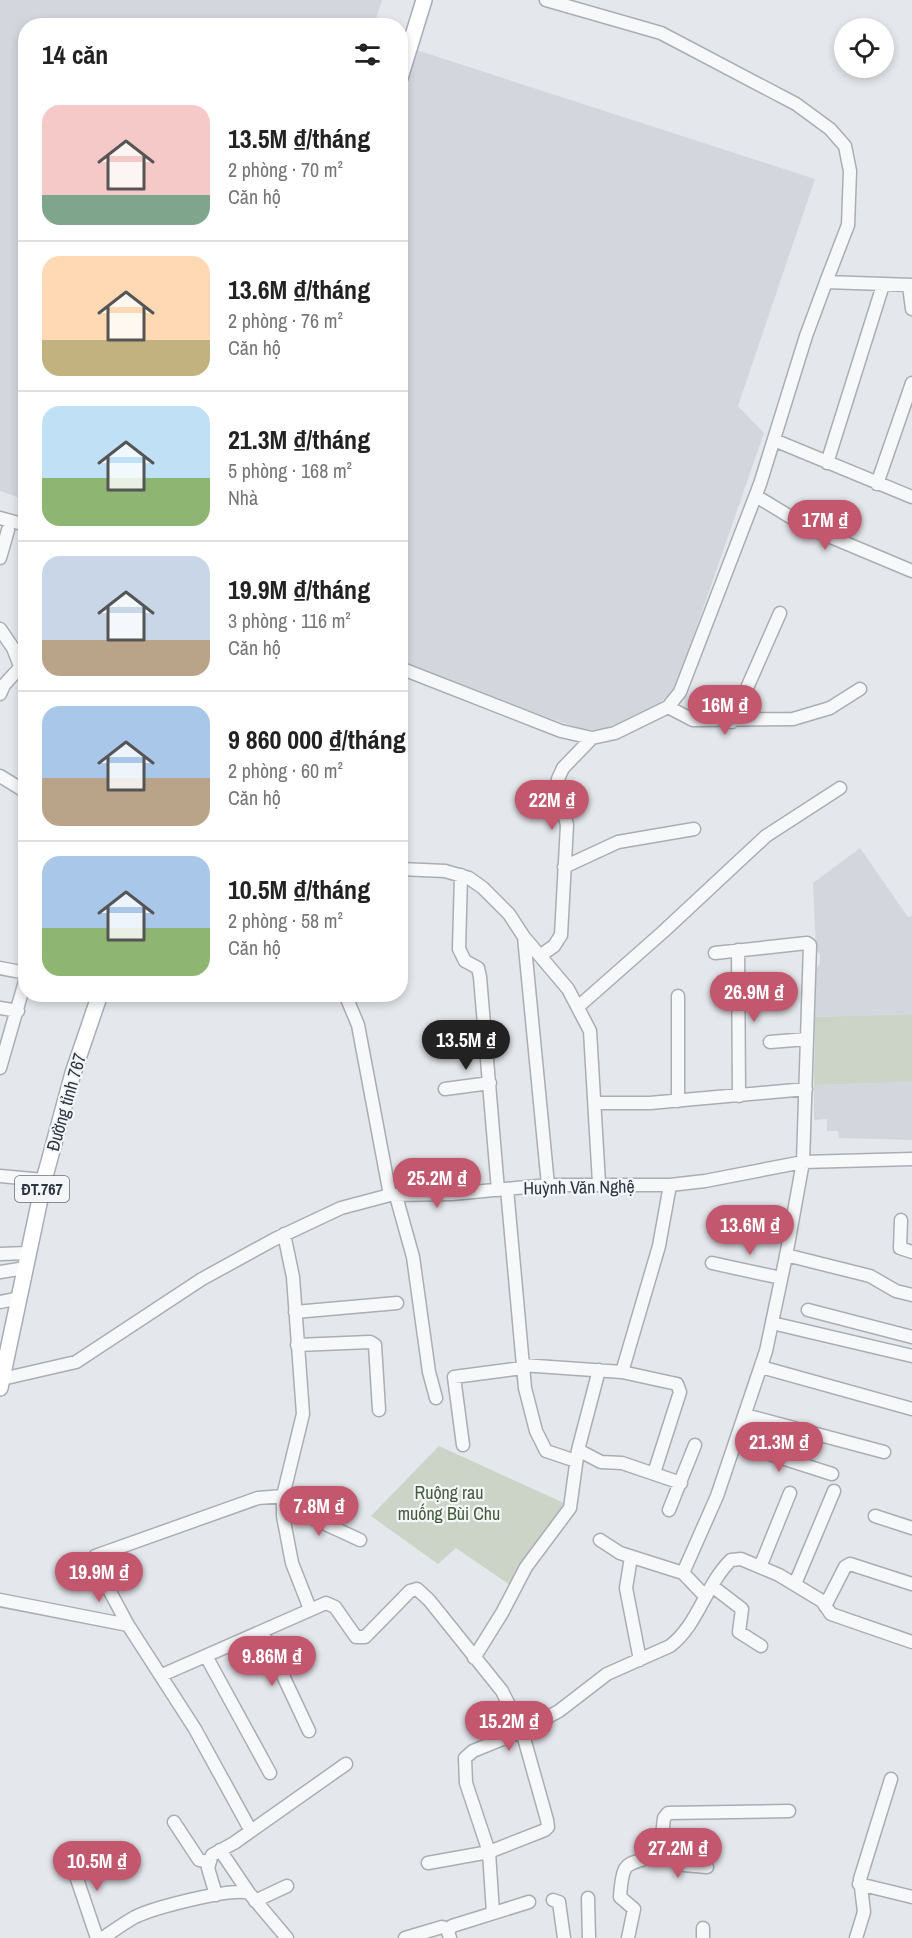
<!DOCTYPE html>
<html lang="vi">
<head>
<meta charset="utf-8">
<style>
	:root { --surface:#fff; --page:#f6f6f6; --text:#222; --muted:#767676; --line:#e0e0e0; --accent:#c3576e }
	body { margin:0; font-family:"Archivo Narrow",sans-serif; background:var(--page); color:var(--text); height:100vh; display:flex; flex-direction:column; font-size:22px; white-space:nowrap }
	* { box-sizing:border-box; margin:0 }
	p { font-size:20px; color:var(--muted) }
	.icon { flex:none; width:33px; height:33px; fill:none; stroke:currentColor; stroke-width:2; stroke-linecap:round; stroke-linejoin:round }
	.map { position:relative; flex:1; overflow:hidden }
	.details { position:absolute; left:18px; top:18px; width:390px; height:984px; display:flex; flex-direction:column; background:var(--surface); border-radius:24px; box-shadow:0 3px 9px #0003 }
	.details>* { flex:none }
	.buttons { position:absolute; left:834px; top:18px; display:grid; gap:12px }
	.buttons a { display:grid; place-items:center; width:60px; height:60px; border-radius:50%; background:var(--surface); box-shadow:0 3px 9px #0003; font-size:30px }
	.price { position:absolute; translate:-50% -51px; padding:0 14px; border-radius:21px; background:var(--accent); color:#fff; font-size:20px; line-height:39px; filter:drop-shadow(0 2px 3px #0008) }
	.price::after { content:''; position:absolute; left:50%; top:36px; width:18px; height:14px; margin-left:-9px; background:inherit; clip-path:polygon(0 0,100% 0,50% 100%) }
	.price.active { background:#222; color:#fff }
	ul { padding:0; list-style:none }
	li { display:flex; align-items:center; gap:18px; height:150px; padding:0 24px }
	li+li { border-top:2px solid var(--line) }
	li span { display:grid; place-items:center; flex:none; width:168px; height:120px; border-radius:18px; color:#555 }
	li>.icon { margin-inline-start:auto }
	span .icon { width:72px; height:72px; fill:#fffc; stroke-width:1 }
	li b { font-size:26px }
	h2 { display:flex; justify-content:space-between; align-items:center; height:72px; padding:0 24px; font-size:26px }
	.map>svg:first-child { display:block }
	.built { fill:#d3d7dd }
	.green { fill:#cbd4c6 }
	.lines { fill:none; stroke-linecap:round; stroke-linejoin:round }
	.minor-casing { stroke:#a9aeb5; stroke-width:15 }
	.major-casing { stroke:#a5adb6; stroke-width:18 }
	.minor { stroke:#f7f8f9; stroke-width:12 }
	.major { stroke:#fff; stroke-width:15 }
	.labels { text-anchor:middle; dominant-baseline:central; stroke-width:4.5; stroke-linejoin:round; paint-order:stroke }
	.shield { fill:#f4f6f8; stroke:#697079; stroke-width:1.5 }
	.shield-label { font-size:16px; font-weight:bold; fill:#2d3642 }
	.street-label { font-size:18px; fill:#2d3642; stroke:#f4f6f8 }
	.park-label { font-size:18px; fill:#445c3c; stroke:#f4f6f8 }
</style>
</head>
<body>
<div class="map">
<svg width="912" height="1938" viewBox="0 0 912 1938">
	<rect width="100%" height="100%" fill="#e4e7eb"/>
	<!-- built -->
	<path class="built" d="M 0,0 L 382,0 L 374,25 L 26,26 L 25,500 L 0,491 Z
		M 401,45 L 815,179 L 738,406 L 764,433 L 675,689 L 653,709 L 606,729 L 584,730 L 401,665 Z
		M 860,848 L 908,917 L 912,916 L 912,1027 L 911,1014 L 815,1017 L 816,968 L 820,964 L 820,954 L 816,951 L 813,883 Z
		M 912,1082 L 912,1140 L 839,1138 L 838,1131 L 827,1131 L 827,1119 L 814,1120 L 814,1085 Z"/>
	<!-- green -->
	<path class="green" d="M 912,1014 L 912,1082 L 814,1085 L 815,1017 Z
		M 439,1446 L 566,1504 L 510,1585 L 456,1548 L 438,1564 L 371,1516 Z"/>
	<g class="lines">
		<!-- minor casing -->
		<g class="minor-casing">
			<path id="minor" d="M 546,0 L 661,33 L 796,104 L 830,129 L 845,146 L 850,171 L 848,225 L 826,282
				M 909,286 L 912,309
				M 774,440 L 912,497
				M 827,463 L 883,285
				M 877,484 L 912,383
				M 756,496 L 807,527 L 912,571
				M 0,518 L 26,525
				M 0,558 L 8,530
				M 0,629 L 13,648 L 20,666
				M 400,668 L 561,731 L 592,738 L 615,733 L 668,707 L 680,692 L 760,484 L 806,336 L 826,282 L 912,285
				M 0,694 L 4,685 L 25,662
				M 668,707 L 693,720 L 793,719 L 830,708 L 860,689
				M 732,722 L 780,613
				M 0,776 L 26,792
				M 564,867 L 618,842 L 694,829
				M 400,869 L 445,871 L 469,878 L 483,888 L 509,914 L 524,937 L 568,989 L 590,1031 L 599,1183
				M 461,875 L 459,949 L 465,961 L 478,968 L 480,977 L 498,1190
				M 524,937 L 548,1185
				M 738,950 L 739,1096
				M 541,955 L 554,946 L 561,935 L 567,825 L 557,786 L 558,779 L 563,768 L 592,738
				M 0,968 L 26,973
				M 345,994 L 358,1025 L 390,1195
				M 579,1006 L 664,931 L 766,836 L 840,788
				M 0,1008 L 18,1011
				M 770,1042 L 807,1039
				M 0,1068 L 26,978
				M 445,1089 L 490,1083
				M 678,1101 L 678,996
				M 595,1103 L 650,1103 L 806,1089
				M 0,1176 L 44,1180
				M 507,1189 L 525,1388 L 536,1431 L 546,1451 L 576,1461
				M 396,1196 L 413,1257 L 429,1372 L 436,1398
				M 901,1220 L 900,1248 L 912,1252
				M 284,1234 L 293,1277 L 303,1414 L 283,1496 L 283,1516 L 292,1563 L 310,1609
				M 0,1254 L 28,1253
				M 786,1255 L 870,1276 L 896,1291 L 912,1295
				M 712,1263 L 781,1278
				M 0,1272 L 25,1268
				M 0,1302 L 20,1298
				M 808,1310 L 912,1337
				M 295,1312 L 397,1303
				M 772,1323 L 912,1356
				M 297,1345 L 370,1342 L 375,1345 L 379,1410
				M 522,1365 L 622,1372 L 677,1384 L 680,1392 L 654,1473
				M 761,1367 L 912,1409
				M 622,1372 L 659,1246 L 670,1185
				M 2,1379 L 76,1362 L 202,1279 L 275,1239 L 341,1208 L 390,1195 L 452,1194 L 548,1185 L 670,1185 L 705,1181 L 803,1162 L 912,1159
				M 745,1415 L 884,1452
				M 735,1443 L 832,1474
				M 463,1445 L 454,1377 L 522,1368
				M 578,1450 L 601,1462 L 622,1463 L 681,1483
				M 669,1510 L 695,1445
				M 283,1516 L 308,1516 L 360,1540
				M 875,1516 L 912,1528
				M 600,1540 L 620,1553 L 683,1573 L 705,1596
				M 631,1557 L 626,1588 L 640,1660
				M 760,1567 L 790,1493
				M 683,1573 L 717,1496 L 766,1351 L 786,1256 L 803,1162 L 810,945 L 807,943 L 715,953
				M 795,1584 L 834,1491
				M 712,1586 L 742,1609 L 739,1632 L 761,1646
				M 0,1600 L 128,1625
				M 825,1606 L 845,1567 L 850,1564 L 912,1584
				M 262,1631 L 309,1731
				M 206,1656 L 270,1773
				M 474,1658 L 502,1613 L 526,1567 L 570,1508 L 578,1450 L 599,1370
				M 162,1675 L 326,1603 L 335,1607 L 356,1637 L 365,1637 L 410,1591 L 417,1589 L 429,1600 L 502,1691 L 522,1731 L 547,1820 L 548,1827 L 545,1830 L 489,1852 L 493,1913
				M 174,1822 L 199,1860 L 208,1862
				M 251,1831 L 195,1729 L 128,1625 L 93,1560 L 95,1556 L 258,1498 L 283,1496
				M 220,1850 L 249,1893 L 287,1938
				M 660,1853 L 684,1865 L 707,1867
				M 82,1856 L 85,1867 L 76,1873 L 76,1876 L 97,1938
				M 428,1863 L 489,1852 L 466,1783 L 465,1758 L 473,1751 L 522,1731 L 559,1711 L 607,1674 L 670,1646 C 698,1625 706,1584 731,1560 L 741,1559 L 779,1575 L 822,1601 L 831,1614 L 912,1642
				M 859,1884 L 912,1897
				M 216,1895 L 208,1868 L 212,1855 L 234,1843 L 346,1764
				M 588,1898 L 589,1938
				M 553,1900 L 559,1902 L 564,1938
				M 255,1901 L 287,1886
				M 103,1938 C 113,1931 124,1923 135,1917 C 153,1908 232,1887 249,1893
				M 405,1938 L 442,1927 L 449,1929
				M 450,1938 L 448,1932 L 452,1926 L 529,1902
				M 628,1938 L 634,1909 L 620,1897 C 623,1854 628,1868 660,1853 L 664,1818 L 668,1813 L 789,1811
				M 703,1938 L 703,1928
				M 856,1938 L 864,1912 L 860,1879 L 891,1779"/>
		</g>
		<!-- major casing -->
		<g class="major-casing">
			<path id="major" d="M 400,78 L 424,0
				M 0,1388 L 44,1180 L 73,1073 L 100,994"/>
		</g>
		<!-- minor -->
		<use href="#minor" class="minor"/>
		<!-- major -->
		<use href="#major" class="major"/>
	</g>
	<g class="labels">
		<!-- shield labels -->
		<rect class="shield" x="15" y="1176" width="54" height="26" rx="4.5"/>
		<g class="shield-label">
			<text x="42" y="1189">ĐT.767</text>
		</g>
		<!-- street labels -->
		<g class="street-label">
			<text transform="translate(66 1102) rotate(-74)">Đường tỉnh 767</text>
			<text transform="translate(579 1187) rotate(-1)">Huỳnh Văn Nghệ</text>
		</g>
		<!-- park labels -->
		<g class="park-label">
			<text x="449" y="1492">Ruộng rau<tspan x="449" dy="21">muống Bùi Chu</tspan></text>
		</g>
	</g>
</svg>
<div class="buttons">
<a><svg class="icon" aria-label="locate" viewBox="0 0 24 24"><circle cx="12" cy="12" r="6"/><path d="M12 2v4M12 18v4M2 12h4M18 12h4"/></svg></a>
</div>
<b class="price" style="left:825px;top:551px">17M ₫</b>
<b class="price" style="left:725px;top:736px">16M ₫</b>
<b class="price" style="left:552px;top:831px">22M ₫</b>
<b class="price" style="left:754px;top:1023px">26.9M ₫</b>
<b class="price active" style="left:466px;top:1071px">13.5M ₫</b>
<b class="price" style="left:437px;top:1209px">25.2M ₫</b>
<b class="price" style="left:750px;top:1256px">13.6M ₫</b>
<b class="price" style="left:779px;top:1473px">21.3M ₫</b>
<b class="price" style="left:319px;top:1537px">7.8M ₫</b>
<b class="price" style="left:99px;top:1603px">19.9M ₫</b>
<b class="price" style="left:272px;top:1687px">9.86M ₫</b>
<b class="price" style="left:509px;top:1752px">15.2M ₫</b>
<b class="price" style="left:678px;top:1879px">27.2M ₫</b>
<b class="price" style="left:97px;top:1892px">10.5M ₫</b>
<section class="details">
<h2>14 căn<svg class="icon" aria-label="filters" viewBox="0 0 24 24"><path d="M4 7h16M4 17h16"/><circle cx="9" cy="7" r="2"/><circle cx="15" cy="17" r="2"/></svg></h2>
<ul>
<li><span style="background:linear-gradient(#f6c9c9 75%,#7fa58c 0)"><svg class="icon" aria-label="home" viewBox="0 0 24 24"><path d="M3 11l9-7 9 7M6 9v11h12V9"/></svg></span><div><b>13.5M ₫/tháng</b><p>2 phòng · 70 m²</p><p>Căn hộ</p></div></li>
<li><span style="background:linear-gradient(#ffd9b3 70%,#c2b280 0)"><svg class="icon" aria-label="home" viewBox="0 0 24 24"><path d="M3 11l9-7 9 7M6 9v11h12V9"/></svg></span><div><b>13.6M ₫/tháng</b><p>2 phòng · 76 m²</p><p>Căn hộ</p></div></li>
<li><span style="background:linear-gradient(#bfe0f5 60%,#8fb573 0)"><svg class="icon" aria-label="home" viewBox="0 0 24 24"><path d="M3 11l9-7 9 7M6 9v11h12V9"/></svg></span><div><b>21.3M ₫/tháng</b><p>5 phòng · 168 m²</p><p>Nhà</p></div></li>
<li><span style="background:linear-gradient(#c9d6e8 70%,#b9a48a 0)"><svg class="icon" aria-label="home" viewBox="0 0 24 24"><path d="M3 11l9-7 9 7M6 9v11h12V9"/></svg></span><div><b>19.9M ₫/tháng</b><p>3 phòng · 116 m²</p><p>Căn hộ</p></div></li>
<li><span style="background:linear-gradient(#a9c7e8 60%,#b9a48a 0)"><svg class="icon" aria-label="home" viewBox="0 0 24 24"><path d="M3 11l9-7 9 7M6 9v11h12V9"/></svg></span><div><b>9 860 000 ₫/tháng</b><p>2 phòng · 60 m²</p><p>Căn hộ</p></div></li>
<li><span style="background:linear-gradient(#a9c7e8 60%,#8fb573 0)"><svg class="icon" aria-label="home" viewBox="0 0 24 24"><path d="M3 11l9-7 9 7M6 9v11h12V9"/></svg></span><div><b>10.5M ₫/tháng</b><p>2 phòng · 58 m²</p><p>Căn hộ</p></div></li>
</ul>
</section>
</div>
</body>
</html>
